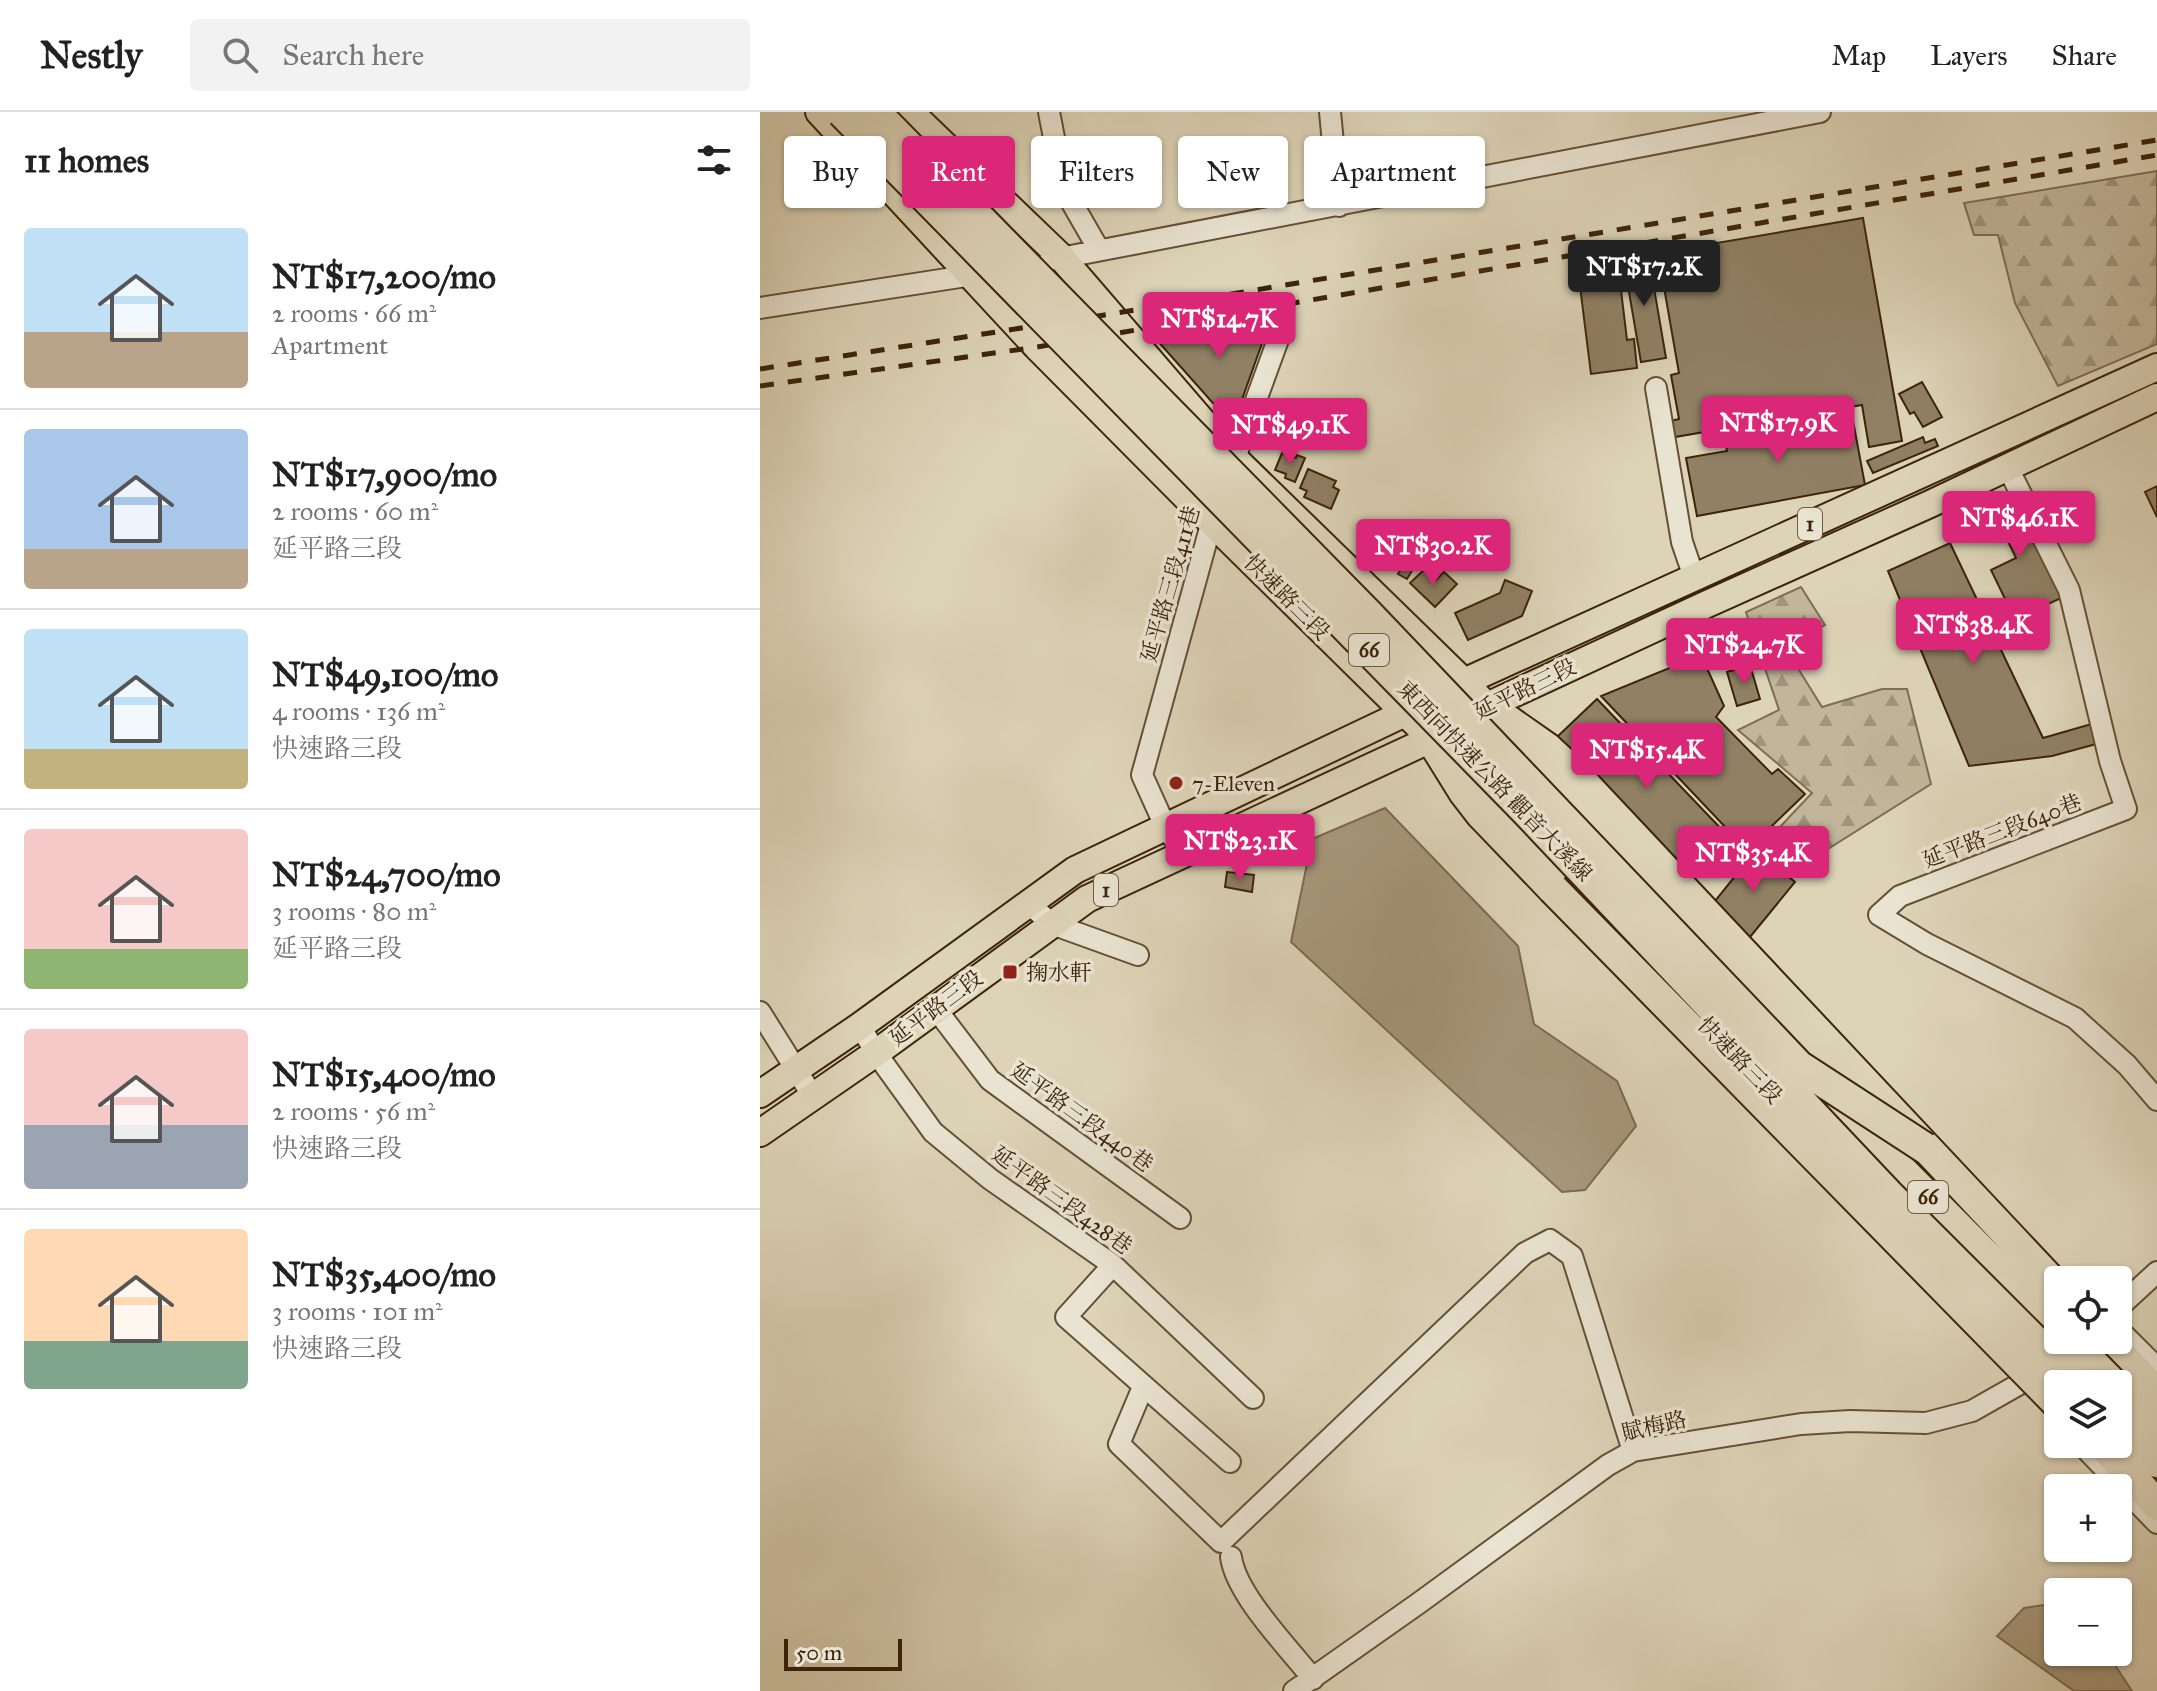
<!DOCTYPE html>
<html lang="en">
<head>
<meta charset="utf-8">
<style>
	:root { --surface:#fff; --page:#f2f2f2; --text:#222; --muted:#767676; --line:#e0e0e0; --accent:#db2777 }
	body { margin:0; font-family:"IM FELL Great Primer","Noto Serif TC",serif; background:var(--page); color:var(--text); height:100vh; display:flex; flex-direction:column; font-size:30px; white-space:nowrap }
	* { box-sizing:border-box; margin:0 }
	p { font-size:26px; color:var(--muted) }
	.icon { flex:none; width:44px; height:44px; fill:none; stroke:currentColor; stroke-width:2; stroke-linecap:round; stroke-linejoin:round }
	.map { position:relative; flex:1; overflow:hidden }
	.side { display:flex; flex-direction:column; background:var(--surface); width:760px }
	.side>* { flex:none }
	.top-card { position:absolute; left:24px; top:24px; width:760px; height:72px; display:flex; gap:16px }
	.tools { position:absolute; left:1284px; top:1154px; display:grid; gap:16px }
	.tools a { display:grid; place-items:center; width:88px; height:88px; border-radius:8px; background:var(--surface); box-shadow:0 2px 6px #0004; font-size:40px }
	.scale { position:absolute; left:24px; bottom:20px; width:118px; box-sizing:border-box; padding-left:8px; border:4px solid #3d2408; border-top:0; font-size:22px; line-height:28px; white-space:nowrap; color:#3d2408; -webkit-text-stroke:6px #e9e3d1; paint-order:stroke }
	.price { position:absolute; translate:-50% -68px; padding:0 18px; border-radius:8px; background:var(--accent); color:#fff; font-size:26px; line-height:52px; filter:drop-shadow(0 2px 4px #0008) }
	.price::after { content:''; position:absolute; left:50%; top:48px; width:24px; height:18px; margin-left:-12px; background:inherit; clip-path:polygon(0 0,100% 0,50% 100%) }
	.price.on { background:#222; color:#fff }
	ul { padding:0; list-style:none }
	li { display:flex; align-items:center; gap:24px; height:200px; padding:0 24px }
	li+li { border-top:2px solid var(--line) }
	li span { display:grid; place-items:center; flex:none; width:224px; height:160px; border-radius:8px; color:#555 }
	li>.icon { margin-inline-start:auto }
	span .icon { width:96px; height:96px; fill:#fffc; stroke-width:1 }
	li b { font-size:34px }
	h2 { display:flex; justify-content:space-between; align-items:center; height:96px; padding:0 24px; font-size:34px }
	.pill { padding:0 28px; border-radius:8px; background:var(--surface); box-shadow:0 2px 6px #0004; font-size:28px; line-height:72px }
	.pill.on { background:var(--accent); color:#fff }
	header { display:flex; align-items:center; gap:48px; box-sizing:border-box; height:112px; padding:0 40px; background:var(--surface); border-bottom:2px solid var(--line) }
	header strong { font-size:38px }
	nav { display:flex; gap:44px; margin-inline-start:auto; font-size:28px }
	.search { width:560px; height:72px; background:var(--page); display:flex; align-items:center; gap:20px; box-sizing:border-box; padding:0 28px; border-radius:8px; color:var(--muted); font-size:30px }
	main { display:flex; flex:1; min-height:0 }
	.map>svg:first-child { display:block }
	.forest { fill:url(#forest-firs); stroke:#806d51; stroke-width:2 }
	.water { fill:#a7987c; stroke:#7d6a4e; stroke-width:2 }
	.building { fill:#908064; stroke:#3d2408; stroke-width:2 }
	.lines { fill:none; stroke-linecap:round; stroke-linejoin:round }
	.minor-casing { stroke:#655034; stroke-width:24 }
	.major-casing { stroke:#3d2408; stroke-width:30 }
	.highway-casing { stroke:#3d2408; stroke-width:34 }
	.minor { stroke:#e9e3d1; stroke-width:20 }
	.major { stroke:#ddd4b8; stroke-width:26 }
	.highway { stroke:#ddd4b8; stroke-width:30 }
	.rail { stroke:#3d2408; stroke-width:5; stroke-dasharray:14 14; stroke-linecap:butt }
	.highway-bridge-casing { stroke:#3d2408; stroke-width:34; stroke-linecap:butt }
	.highway-bridge { stroke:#ddd4b8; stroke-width:30 }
	.poi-dot { fill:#8f2418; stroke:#e9e3d1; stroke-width:3 }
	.labels { text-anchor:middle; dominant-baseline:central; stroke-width:7; stroke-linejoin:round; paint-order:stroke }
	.shield { fill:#e9e3d1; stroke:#715d44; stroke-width:2 }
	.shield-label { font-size:20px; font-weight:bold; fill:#3d2408 }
	.street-label { font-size:22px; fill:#3d2408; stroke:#e9e3d1 }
	.poi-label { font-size:22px; fill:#3d2408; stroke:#e9e3d1; text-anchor:start }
</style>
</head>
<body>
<header>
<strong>Nestly</strong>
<div class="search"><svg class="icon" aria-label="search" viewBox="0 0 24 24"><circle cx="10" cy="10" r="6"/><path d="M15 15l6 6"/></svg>Search here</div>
<nav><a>Map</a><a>Layers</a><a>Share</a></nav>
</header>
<main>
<section class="side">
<h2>11 homes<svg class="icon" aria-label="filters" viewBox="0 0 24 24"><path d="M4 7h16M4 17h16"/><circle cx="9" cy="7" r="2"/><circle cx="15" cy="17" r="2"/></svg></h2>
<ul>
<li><span style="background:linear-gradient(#bfe0f5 65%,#b9a48a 0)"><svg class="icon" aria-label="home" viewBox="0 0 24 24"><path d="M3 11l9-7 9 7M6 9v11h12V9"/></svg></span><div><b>NT$17,200/mo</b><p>2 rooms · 66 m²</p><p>Apartment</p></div></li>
<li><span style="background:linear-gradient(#a9c7e8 75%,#b9a48a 0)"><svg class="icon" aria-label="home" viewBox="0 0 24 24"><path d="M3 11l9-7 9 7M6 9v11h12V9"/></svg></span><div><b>NT$17,900/mo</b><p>2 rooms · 60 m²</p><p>延平路三段</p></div></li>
<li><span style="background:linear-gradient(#bfe0f5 75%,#c2b280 0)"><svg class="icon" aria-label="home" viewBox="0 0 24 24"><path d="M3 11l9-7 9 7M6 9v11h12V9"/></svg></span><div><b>NT$49,100/mo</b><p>4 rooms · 136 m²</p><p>快速路三段</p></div></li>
<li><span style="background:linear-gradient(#f6c9c9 75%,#8fb573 0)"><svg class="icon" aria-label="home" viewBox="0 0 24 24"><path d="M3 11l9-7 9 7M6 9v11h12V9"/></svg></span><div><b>NT$24,700/mo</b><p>3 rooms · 80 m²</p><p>延平路三段</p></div></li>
<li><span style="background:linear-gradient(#f6c9c9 60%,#9aa5b1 0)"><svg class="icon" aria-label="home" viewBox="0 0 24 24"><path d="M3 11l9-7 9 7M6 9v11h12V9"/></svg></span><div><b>NT$15,400/mo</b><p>2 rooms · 56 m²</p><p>快速路三段</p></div></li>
<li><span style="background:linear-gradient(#ffd9b3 70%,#7fa58c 0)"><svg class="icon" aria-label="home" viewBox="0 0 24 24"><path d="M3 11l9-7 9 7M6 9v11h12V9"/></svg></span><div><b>NT$35,400/mo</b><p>3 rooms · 101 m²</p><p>快速路三段</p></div></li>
</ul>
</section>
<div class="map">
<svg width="1397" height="1579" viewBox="0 0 1397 1579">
	<defs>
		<pattern id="forest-firs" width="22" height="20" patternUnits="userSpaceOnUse" patternTransform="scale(2)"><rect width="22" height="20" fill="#c2b69a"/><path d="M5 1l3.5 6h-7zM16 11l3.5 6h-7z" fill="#9f947c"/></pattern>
	</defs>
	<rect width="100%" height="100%" fill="#ddd4b8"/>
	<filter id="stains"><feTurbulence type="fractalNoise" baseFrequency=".0025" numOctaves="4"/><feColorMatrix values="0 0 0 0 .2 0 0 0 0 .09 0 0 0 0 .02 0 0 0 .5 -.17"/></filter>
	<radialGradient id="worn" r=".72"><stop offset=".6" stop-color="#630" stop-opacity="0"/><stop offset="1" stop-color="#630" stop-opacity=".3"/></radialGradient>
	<!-- forest -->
	<path class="forest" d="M 1397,59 L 1397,232 L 1298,274 L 1255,191 L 1238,123 L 1214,123 L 1204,91 Z
		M 1041,475 L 1065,513 L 1044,523 L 1039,558 L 1062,595 L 1122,577 L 1147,577 L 1171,672 L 1036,757 L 1003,733 L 1052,681 L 978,618 L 1019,598 L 986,500 Z"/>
	<!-- water -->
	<path class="water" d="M 625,696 L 758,834 L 774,912 L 857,969 L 876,1014 L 825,1078 L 802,1080 L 531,830 L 552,727 Z
		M 1298,1491 L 1298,1540 L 1352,1540 L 1351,1547 L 1372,1579 L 1314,1579 L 1237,1524 L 1264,1496 Z"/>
	<!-- building -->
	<path class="building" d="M 1103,106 L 1142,329 L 1109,335 L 1102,293 L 915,325 L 911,309 L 919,307 L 911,263 L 919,261 L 898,141 Z
		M 888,141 L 906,246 L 881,250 L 863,145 Z
		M 857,145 L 867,228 L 874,227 L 877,256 L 831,262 L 817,150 Z
		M 510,209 L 480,293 L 459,298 L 395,226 Z
		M 1162,270 L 1182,305 L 1163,315 L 1154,300 L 1150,302 L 1139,282 Z
		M 1091,298 L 1105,373 L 937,404 L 926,346 L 967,339 L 964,321 Z
		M 1163,325 L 1165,331 L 1175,327 L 1178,334 L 1113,361 L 1107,349 Z
		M 522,341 L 536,346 L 537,343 L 545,346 L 535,370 L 525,366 L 526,362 L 515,358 Z
		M 548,357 L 576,369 L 573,375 L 579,378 L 571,397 L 544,385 L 547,379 L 540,376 Z
		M 1397,374 L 1397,405 L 1385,380 Z
		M 1250,379 L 1301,486 L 1267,502 L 1247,491 L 1231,458 L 1256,446 L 1233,398 L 1209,409 L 1205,401 Z
		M 1190,431 L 1283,626 L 1335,611 L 1340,631 L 1292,644 L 1209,654 L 1128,459 Z
		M 650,442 L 659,447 L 647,467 L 638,462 Z
		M 665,457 L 676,468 L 684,460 L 697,472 L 675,495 L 650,471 Z
		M 745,468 L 772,479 L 762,504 L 708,528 L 695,501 L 740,481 Z
		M 941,543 L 964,594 L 956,605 L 1012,662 L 1018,657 L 1045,682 L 987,738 L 841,584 Z
		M 990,553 L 1000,587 L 977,594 L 967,560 Z
		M 837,587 L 968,724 L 969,740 L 961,756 L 952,764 L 942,765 L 926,761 L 797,625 Z
		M 996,738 L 1035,770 L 990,825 L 951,794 Z
		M 467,760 L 494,763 L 492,780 L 465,775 Z"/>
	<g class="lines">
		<!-- minor casing -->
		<g class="minor-casing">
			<path id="minor" d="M 289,0 L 304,77 L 339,138
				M 570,0 L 579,94
				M 290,148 L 1060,0
				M 0,196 L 219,162
				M 896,276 L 922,430 L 934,465
				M 1248,356 L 1309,478 L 1350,649 L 1366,697 L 1140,784 L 1119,803 L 1167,832 L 1315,906 L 1367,953 L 1397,988
				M 471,357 L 523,214
				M 424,741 L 406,716 L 382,663 L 455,398
				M 268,791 L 292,812 L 378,843
				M 176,897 L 230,968 L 420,1106
				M 0,900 L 52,983
				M 100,914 L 116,941 L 173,1020 L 230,1067 L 353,1153 L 493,1286
				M 353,1153 L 306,1205 L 470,1350
				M 1358,1196 L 1397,1160
				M 1358,1217 L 1397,1256
				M 383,1275 L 359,1332 L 461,1430 L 765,1141 L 790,1128 L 812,1144 L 873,1339
				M 1321,1332 L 1397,1411
				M 471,1445 C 476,1483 529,1536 553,1567
				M 534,1579 L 659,1491 L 848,1353 L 873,1339 L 1041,1312 L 1090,1309 L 1166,1311 L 1212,1299 L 1279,1261"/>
		</g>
		<!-- major casing -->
		<g class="major-casing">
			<path id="major" d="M 59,0 L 277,235 L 428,387 L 694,649 L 943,909
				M 150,0 L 301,145 L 475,347 L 704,570 L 1094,982
				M 0,982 L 100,914 L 315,758 L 645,601 L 704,570 L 1397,255
				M 0,1021 L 116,941 L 327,787 L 671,627 L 727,594 L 945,493 L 1170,392 L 1397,285"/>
		</g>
		<!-- highway casing -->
		<g class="highway-casing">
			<path id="highway" d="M 727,594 L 787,636 L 814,661 L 1298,1176
				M 671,627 L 704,680 L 721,702 L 793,777
				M 1060,976 L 1298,1216
				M 1346,1228 L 1397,1281
				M 1358,1277 L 1397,1316
				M 1358,1312 L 1397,1350
				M 1342,1332 L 1397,1393"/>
		</g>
		<!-- minor -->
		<use href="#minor" class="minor"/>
		<!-- major -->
		<use href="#major" class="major"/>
		<!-- highway -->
		<use href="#highway" class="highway"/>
		<!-- rail -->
		<path class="rail" d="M 0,257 L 351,202 L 1397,28
			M 0,274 L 277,235 L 1397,43"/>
		<!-- highway-bridge casing -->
		<g class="highway-bridge-casing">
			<path id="highway-bridge" d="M 82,0 L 766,699 L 1128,1082 L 1318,1272
				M 115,0 L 608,502 L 1039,954 L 1165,1036
				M 793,777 L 1298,1292
				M 1310,1228 L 1353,1272"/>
		</g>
		<!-- highway-bridge -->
		<use href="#highway-bridge" class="highway-bridge"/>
	</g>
	<!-- markers -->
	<g class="poi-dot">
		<circle cx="416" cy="671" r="8"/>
		<rect x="242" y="852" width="16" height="16" rx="4"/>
	</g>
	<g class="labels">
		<!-- shield labels -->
		<g class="shield">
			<rect x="1038" y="396" width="24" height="32" rx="6"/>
			<rect x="589" y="522" width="40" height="32" rx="6"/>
			<rect x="334" y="762" width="24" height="32" rx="6"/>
			<rect x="1148" y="1069" width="40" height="32" rx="6"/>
		</g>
		<g class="shield-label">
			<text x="1050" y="412">1</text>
			<text x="609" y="538">66</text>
			<text x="346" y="778">1</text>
			<text x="1168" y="1085">66</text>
		</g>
		<!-- street labels -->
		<g class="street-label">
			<text transform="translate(410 472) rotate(-74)">延平路三段411巷</text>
			<text transform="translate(527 485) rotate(45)">快速路三段</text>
			<text transform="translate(765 577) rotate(-26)">延平路三段</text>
			<text transform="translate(735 669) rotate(46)">東西向快速公路 觀音大溪線</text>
			<text transform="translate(1242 719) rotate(-21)">延平路三段640巷</text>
			<text transform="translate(176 896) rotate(-37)">延平路三段</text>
			<text transform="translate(980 948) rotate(46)">快速路三段</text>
			<text transform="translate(322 1005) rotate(36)">延平路三段440巷</text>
			<text transform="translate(302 1088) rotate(36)">延平路三段428巷</text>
			<text transform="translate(894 1314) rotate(-13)">賦梅路</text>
		</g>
		<!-- poi labels -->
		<g class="poi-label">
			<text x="432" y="671">7-Eleven</text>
			<text x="266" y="860">掬水軒</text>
		</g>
	</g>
	<rect width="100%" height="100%" filter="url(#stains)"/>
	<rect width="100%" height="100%" fill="url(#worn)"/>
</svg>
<div class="tools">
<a><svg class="icon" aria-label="locate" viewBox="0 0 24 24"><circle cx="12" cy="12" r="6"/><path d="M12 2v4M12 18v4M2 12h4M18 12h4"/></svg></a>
<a><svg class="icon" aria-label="layers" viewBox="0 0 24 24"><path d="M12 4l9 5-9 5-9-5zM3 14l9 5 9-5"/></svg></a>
<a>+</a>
<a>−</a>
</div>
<div class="scale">50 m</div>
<b class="price on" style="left:884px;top:196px">NT$17.2K</b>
<b class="price" style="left:459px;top:248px">NT$14.7K</b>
<b class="price" style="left:1018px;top:352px">NT$17.9K</b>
<b class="price" style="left:530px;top:354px">NT$49.1K</b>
<b class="price" style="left:1259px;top:447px">NT$46.1K</b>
<b class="price" style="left:673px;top:475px">NT$30.2K</b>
<b class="price" style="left:1213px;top:554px">NT$38.4K</b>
<b class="price" style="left:984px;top:574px">NT$24.7K</b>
<b class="price" style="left:887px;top:679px">NT$15.4K</b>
<b class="price" style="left:480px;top:770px">NT$23.1K</b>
<b class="price" style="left:993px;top:782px">NT$35.4K</b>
<div class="top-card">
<a class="pill">Buy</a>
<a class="pill on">Rent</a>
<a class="pill">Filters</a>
<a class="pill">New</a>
<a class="pill">Apartment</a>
</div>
</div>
</main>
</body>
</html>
